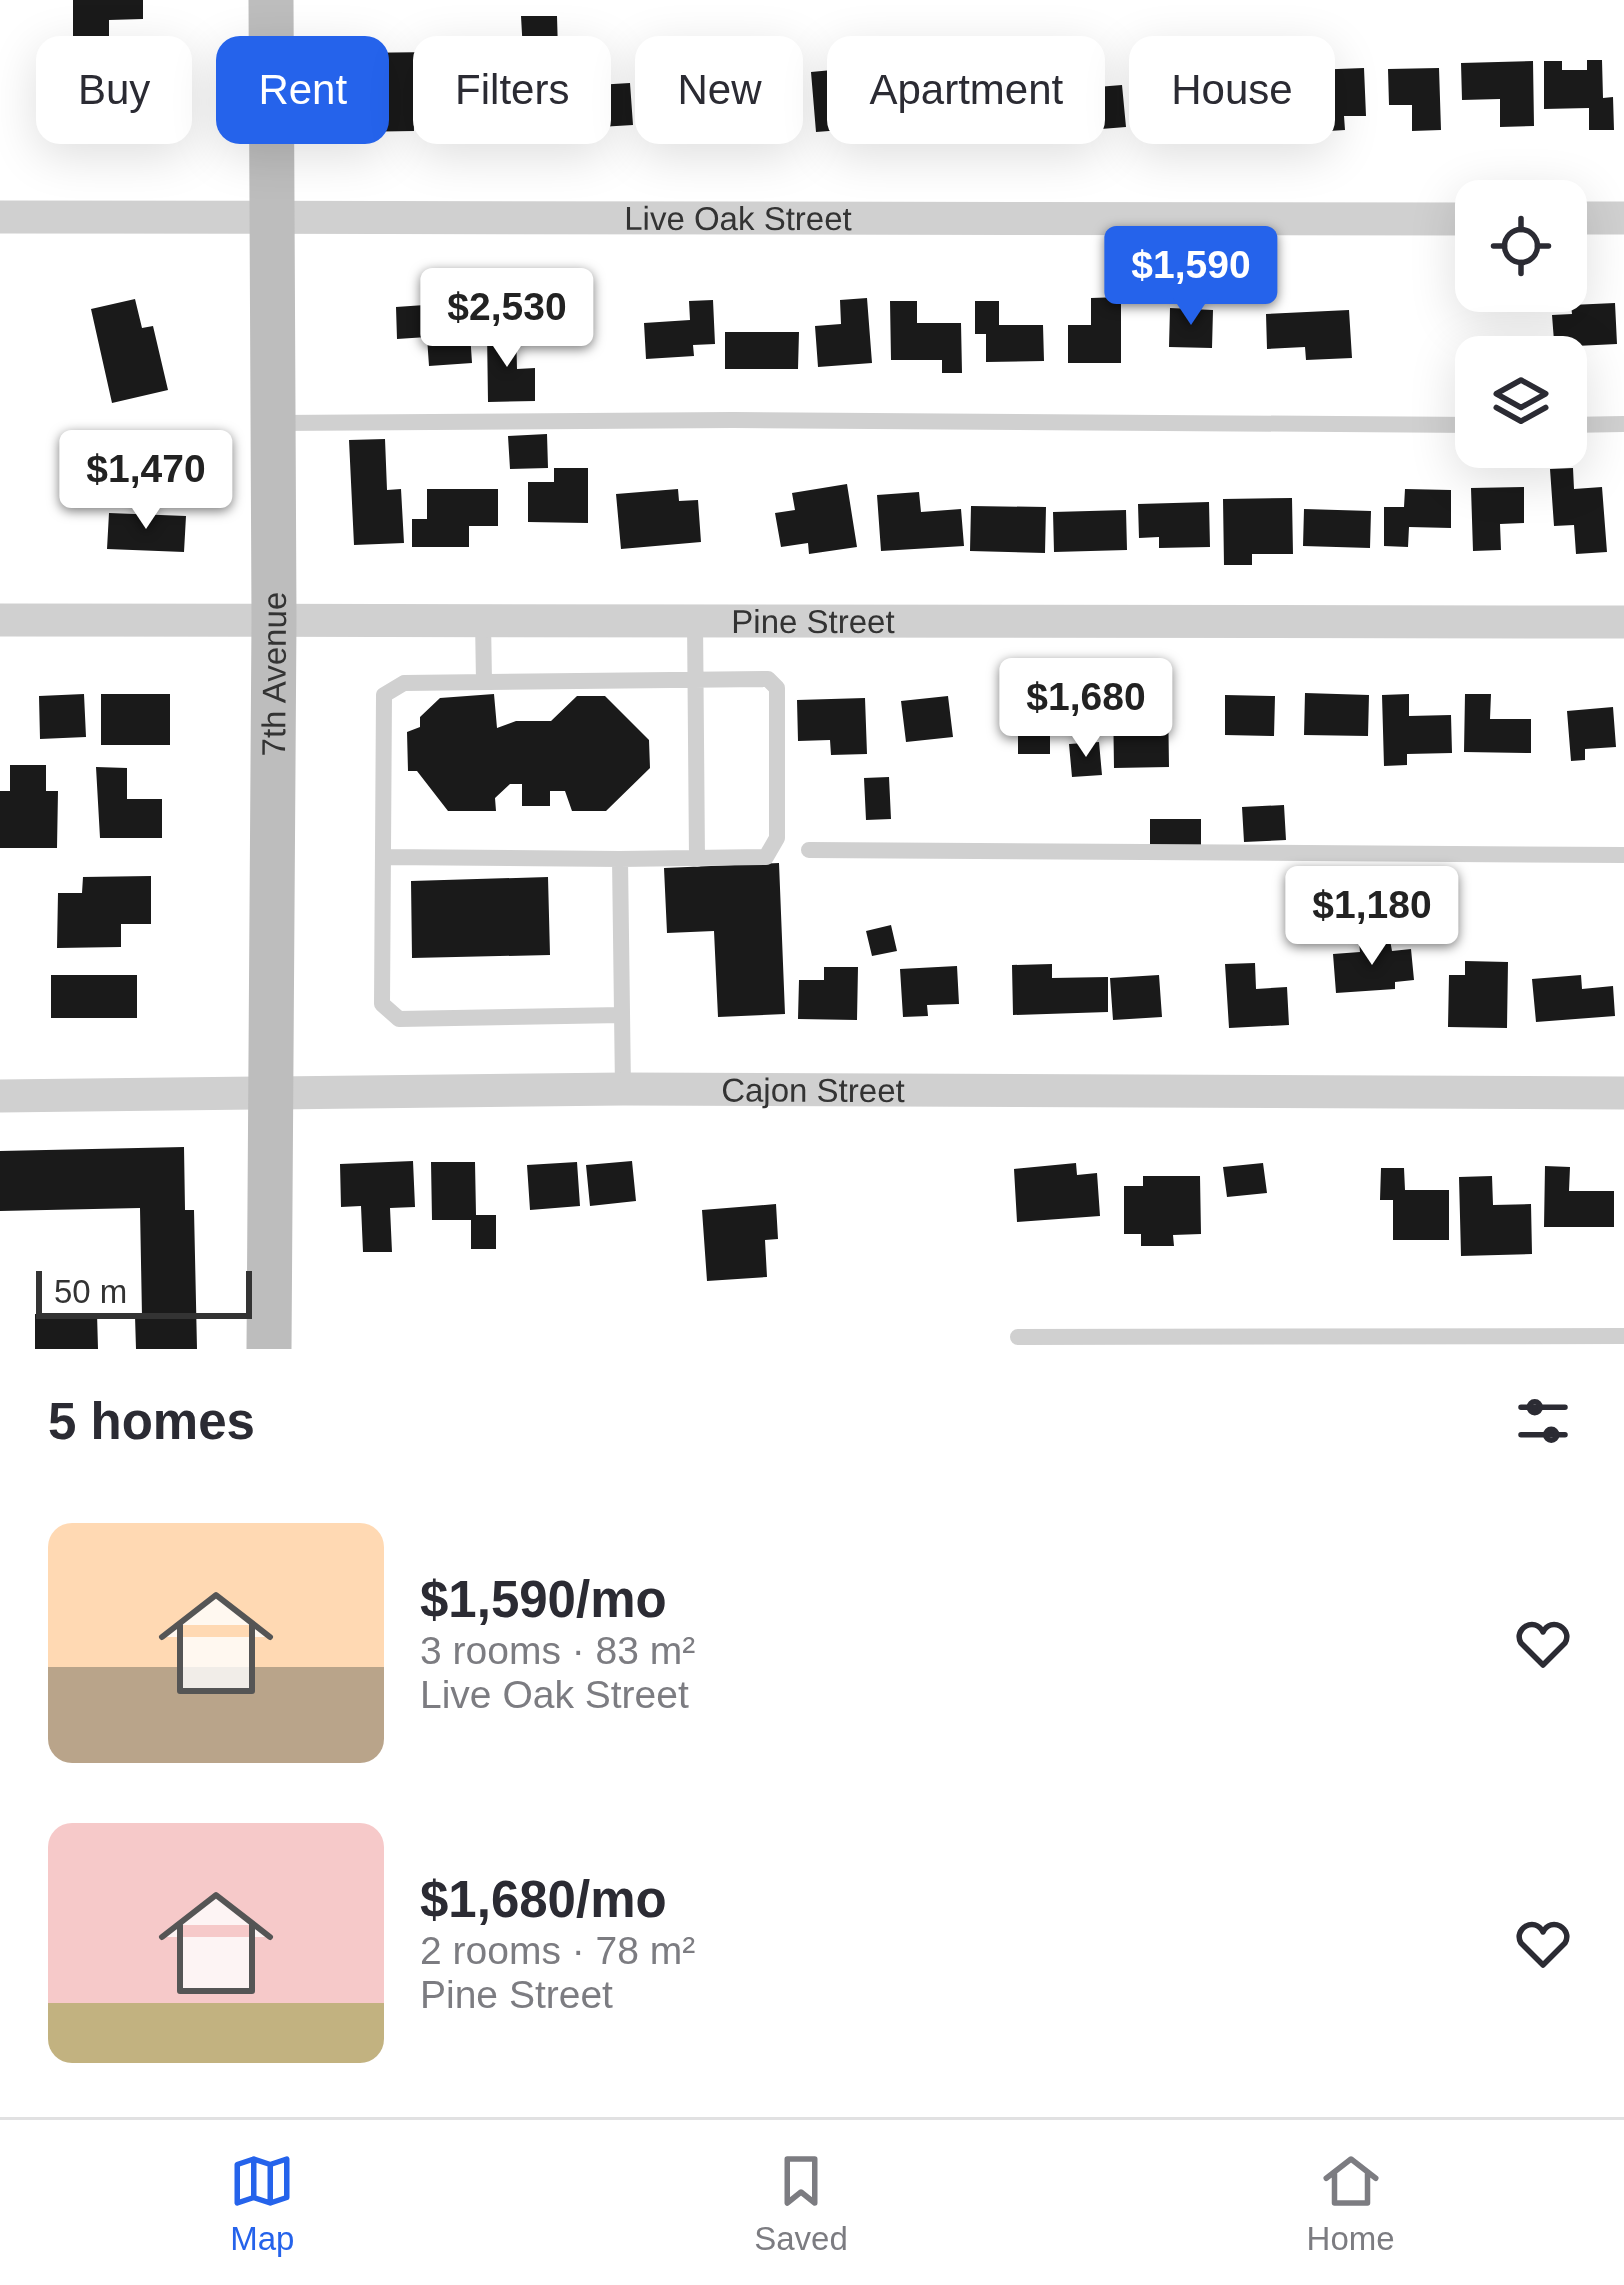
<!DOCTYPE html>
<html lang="en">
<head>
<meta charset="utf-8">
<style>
	:root { --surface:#fff; --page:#f2f2f3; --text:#2b2b33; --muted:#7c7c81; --line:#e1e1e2; --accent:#2563eb }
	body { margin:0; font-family:Arial,sans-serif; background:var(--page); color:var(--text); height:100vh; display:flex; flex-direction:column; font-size:45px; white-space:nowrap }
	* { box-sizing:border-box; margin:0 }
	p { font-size:39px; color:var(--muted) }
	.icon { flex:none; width:66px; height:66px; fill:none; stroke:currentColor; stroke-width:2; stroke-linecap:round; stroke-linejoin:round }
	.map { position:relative; height:1349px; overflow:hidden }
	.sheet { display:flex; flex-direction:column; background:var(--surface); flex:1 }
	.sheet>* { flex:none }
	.top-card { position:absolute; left:36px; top:36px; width:1554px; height:108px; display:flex; gap:24px }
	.controls { position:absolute; left:1455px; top:180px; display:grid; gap:24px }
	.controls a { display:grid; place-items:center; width:132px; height:132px; border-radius:24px; background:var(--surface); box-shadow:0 12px 48px #0002; font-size:60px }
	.scale { position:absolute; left:36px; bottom:30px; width:216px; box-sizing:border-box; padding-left:12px; border:6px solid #333; border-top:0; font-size:33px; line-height:42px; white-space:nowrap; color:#333; -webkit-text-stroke:9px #fff; paint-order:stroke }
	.price { position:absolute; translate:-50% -102px; padding:0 27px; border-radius:12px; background:#fff; color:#222; font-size:39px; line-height:78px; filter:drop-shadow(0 3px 6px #0008) }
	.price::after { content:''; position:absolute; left:50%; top:72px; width:36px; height:27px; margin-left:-18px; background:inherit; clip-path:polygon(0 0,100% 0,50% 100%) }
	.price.active { background:var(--accent); color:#fff }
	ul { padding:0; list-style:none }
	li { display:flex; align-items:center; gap:36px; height:300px; padding:0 48px }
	li span { display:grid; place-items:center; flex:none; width:336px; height:240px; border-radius:24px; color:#555 }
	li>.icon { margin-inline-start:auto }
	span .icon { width:144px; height:144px; fill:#fffc; stroke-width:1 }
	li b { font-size:51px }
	h2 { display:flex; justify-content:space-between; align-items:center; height:144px; padding:0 48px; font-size:51px }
	.pill { padding:0 42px; border-radius:24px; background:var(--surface); box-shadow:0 12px 48px #0002; font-size:42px; line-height:108px }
	.pill.active { background:var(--accent); color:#fff }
	.tab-bar { display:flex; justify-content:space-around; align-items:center; height:168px; border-top:3px solid var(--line); background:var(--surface); font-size:33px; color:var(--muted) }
	.tab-bar a { display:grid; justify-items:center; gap:6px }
	.tab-bar .active { color:var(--accent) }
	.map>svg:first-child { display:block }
	.building { fill:#1a1a1a }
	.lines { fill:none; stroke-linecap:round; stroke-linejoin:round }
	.lane { stroke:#d0d0d0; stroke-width:16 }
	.street { stroke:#d0d0d0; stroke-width:33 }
	.secondary { stroke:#bdbdbd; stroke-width:45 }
	.labels { text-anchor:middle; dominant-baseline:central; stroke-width:12; stroke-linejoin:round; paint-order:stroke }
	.street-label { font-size:33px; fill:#333; stroke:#fff }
</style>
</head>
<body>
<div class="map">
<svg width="1624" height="1349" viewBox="0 0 1624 1349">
	<rect width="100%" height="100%" fill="#fff"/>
	<!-- building -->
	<path class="building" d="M 73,0 L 143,0 L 143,19 L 109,20 L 109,40 L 73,41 Z
		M 521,16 L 557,16 L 558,51 L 523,52 Z
		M 149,52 L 153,129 L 113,132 L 111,103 L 89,104 L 86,55 Z
		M 436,52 L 436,86 L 413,87 L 414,131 L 351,132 L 350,53 Z
		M 705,52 L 706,105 L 682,106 L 682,132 L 654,132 L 652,53 Z
		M 1587,60 L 1602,60 L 1603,98 L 1613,97 L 1614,130 L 1589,130 L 1589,108 L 1544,109 L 1544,61 L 1562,61 L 1562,70 L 1587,70 Z
		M 1533,61 L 1534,126 L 1500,127 L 1500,99 L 1462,100 L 1461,63 Z
		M 958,65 L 963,130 L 930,133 L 928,105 L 892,108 L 889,71 Z
		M 864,67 L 866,104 L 840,106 L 842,130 L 816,132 L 811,72 Z
		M 974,67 L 1043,67 L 1044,105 L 1003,106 L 1003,132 L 974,132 Z
		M 1210,67 L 1211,104 L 1169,106 L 1171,131 L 1142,133 L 1139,70 Z
		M 789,68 L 791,131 L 763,131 L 762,105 L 738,105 L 737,69 Z
		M 1364,68 L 1366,116 L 1344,116 L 1345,130 L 1313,132 L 1311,70 Z
		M 1439,68 L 1441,130 L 1412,131 L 1412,105 L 1389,105 L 1388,69 Z
		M 1226,71 L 1292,71 L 1292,112 L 1242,112 L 1242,120 L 1225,120 Z
		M 520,82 L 520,89 L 542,88 L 545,126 L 489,129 L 486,84 Z
		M 630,83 L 633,125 L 583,128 L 580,86 Z
		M 1122,85 L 1126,127 L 1076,131 L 1072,89 Z
		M 1121,297 L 1121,363 L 1068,363 L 1068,325 L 1091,325 L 1091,298 Z
		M 867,298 L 872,363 L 818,367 L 815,326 L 841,324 L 840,300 Z
		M 135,299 L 142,328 L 153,326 L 168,390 L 112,403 L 91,309 Z
		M 713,300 L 715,344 L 693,345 L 694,356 L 646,359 L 644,323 L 690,320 L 689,301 Z
		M 890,301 L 917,301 L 917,323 L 961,323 L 962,373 L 942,373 L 942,360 L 891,360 Z
		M 975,301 L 999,301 L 999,325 L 1043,325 L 1044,361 L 986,362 L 986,334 L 975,334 Z
		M 468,302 L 472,363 L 429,366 L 427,337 L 397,339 L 396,307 Z
		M 1615,303 L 1617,344 L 1576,346 L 1577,370 L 1566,371 L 1566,357 L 1545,357 L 1544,341 L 1554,341 L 1552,315 L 1572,314 L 1571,305 Z
		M 1170,308 L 1213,310 L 1212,348 L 1169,347 Z
		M 1349,310 L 1352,358 L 1306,360 L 1305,347 L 1267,349 L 1266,314 Z
		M 516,330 L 517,369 L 535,368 L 535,401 L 488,402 L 487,331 Z
		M 725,332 L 799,332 L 798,369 L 725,369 Z
		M 109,434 L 161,434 L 161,458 L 188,458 L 187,487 L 123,486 L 124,459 L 108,459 Z
		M 547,434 L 548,468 L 510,469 L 508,436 Z
		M 385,439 L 387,490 L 401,489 L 404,543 L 354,545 L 349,440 Z
		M 554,468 L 588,468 L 588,523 L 528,522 L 528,482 L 554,482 Z
		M 1573,468 L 1574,489 L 1602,487 L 1607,552 L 1576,554 L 1574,525 L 1554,526 L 1550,469 Z
		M 847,484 L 857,547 L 809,554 L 808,543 L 781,547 L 775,513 L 795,510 L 792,493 Z
		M 1524,487 L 1524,523 L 1500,524 L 1501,550 L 1473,551 L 1471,488 Z
		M 427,489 L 498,489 L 498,526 L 469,526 L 469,547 L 412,547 L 412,519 L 427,519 Z
		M 678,489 L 679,501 L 698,500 L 701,542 L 621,549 L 616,494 Z
		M 1405,489 L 1451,490 L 1451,528 L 1409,527 L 1408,547 L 1384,546 L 1384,507 L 1404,507 Z
		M 919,492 L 921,512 L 961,509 L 964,546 L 881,551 L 877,495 Z
		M 1292,498 L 1293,554 L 1252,554 L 1252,565 L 1224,565 L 1223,499 Z
		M 1209,502 L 1210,547 L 1159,548 L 1159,537 L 1139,538 L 1138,504 Z
		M 971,506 L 1046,507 L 1045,553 L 970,551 Z
		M 1304,509 L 1371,511 L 1370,548 L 1303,546 Z
		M 1126,510 L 1127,550 L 1054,552 L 1053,512 Z
		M 109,513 L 186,516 L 184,552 L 107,549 Z
		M 1305,693 L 1369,695 L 1368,736 L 1304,735 Z
		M 84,694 L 86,737 L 40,739 L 39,696 Z
		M 101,694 L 170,694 L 170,745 L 101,745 Z
		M 494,694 L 497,728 L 516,721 L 551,721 L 577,696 L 605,696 L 649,740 L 650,768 L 606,811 L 572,811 L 565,791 L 550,791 L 550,806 L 522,806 L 522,784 L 510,784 L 495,798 L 496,811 L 448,811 L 417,771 L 408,771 L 407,732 L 420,727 L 420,717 L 440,698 Z
		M 1409,694 L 1409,716 L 1451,715 L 1452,753 L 1407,754 L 1407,765 L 1384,766 L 1382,695 Z
		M 1465,694 L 1491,694 L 1490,719 L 1531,719 L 1531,753 L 1464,752 Z
		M 1018,695 L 1078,696 L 1077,735 L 1050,735 L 1050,754 L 1018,754 Z
		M 1225,695 L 1275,696 L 1274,736 L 1225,735 Z
		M 948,696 L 953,737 L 906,742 L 901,701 Z
		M 865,698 L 867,754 L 831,755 L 830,740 L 798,741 L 797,700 Z
		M 1168,698 L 1169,767 L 1114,768 L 1113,699 Z
		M 1613,707 L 1616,747 L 1585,749 L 1585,760 L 1571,761 L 1567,711 Z
		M 1099,742 L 1102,775 L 1072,777 L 1069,744 Z
		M 10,765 L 46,765 L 46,791 L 58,791 L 57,848 L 0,848 L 0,791 L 10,791 Z
		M 96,767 L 127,768 L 127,799 L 162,799 L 162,838 L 100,838 Z
		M 889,777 L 891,819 L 866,820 L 864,778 Z
		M 1284,805 L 1286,840 L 1244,842 L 1242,807 Z
		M 1150,819 L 1201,819 L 1201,846 L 1150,845 Z
		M 779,863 L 785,1014 L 718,1017 L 714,931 L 667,933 L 664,868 Z
		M 151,876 L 151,924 L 121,924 L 121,947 L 57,948 L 58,893 L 82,893 L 83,877 Z
		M 548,877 L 550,955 L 412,958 L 411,881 Z
		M 891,925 L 897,951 L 872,956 L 866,931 Z
		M 1390,940 L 1392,951 L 1411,949 L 1414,980 L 1395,982 L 1395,989 L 1336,993 L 1333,954 L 1360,952 L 1359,942 Z
		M 1465,961 L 1508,962 L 1507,1028 L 1448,1027 L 1449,975 L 1465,975 Z
		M 1255,963 L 1256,989 L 1287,987 L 1289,1025 L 1229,1028 L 1225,964 Z
		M 1052,964 L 1052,978 L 1108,977 L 1108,1012 L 1013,1015 L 1012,965 Z
		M 957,966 L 959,1004 L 927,1005 L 928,1016 L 903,1017 L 900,969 Z
		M 824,967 L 858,967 L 857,1020 L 798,1019 L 799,980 L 824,980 Z
		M 51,975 L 137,975 L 137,1018 L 51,1018 Z
		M 1159,975 L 1162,1017 L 1113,1020 L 1110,978 Z
		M 1581,975 L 1582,989 L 1613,986 L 1615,1016 L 1536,1022 L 1532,979 Z
		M 184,1147 L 185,1210 L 194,1210 L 197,1349 L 136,1349 L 135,1316 L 142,1316 L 140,1208 L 0,1211 L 0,1151 Z
		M 413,1161 L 415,1207 L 390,1208 L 392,1252 L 363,1252 L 361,1206 L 341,1207 L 340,1164 Z
		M 632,1161 L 636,1201 L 590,1206 L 586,1165 Z
		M 431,1162 L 475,1162 L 476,1215 L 496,1215 L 496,1249 L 471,1249 L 471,1220 L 432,1220 Z
		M 577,1162 L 580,1206 L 530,1210 L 527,1165 Z
		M 1076,1163 L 1077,1175 L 1097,1173 L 1100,1216 L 1017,1222 L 1014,1169 Z
		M 1263,1163 L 1267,1193 L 1227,1197 L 1223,1167 Z
		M 1545,1166 L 1570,1167 L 1569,1191 L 1614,1191 L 1614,1227 L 1544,1227 Z
		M 1381,1168 L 1404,1168 L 1405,1190 L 1449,1190 L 1449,1240 L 1393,1240 L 1393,1200 L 1380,1200 Z
		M 1143,1176 L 1200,1176 L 1201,1234 L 1173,1235 L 1174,1246 L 1141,1246 L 1141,1234 L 1124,1234 L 1124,1186 L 1143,1186 Z
		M 1492,1176 L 1493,1205 L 1531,1204 L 1532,1254 L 1461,1256 L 1459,1177 Z
		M 776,1204 L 778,1239 L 765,1240 L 767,1277 L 707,1281 L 702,1210 Z
		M 97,1313 L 98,1349 L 35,1349 L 35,1314 Z"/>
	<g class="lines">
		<!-- lane -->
		<path class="lane" d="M 277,423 L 733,420 L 1476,425
			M 1566,425 L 1624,424
			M 483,620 L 484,682
			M 695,620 L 697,859
			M 809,850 L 1624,855
			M 383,857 L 620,859
			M 622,1015 L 399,1019 L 382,1004 L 384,695 L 404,683 L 768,679 L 777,688 L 777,838 L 766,857 L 620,859 L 623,1089
			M 1018,1337 L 1624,1336"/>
		<!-- street -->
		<g class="street">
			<path id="s1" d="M 0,217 L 1476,219"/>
			<path d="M 1566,218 L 1624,218"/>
			<path id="s2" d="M 0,620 L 1624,622"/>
			<path id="s3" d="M 0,1096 L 623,1089 L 1624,1093"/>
		</g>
		<!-- secondary -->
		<path class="secondary" id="s4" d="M 269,1349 L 274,619 L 271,0"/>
	</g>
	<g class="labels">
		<!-- street labels -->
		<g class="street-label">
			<text stroke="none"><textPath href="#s1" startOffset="738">Live Oak Street</textPath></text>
			<text stroke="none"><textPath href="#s2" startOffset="813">Pine Street</textPath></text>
			<text stroke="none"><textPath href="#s4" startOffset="675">7th Avenue</textPath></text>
			<text stroke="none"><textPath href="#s3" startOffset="813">Cajon Street</textPath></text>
		</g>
	</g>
</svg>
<div class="controls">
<a><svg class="icon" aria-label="locate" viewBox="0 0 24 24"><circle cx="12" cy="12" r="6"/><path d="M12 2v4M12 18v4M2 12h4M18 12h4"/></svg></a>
<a><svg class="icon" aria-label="layers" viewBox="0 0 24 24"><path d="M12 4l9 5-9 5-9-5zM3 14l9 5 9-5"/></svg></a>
</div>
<div class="scale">50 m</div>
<b class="price active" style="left:1191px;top:328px">$1,590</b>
<b class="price" style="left:507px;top:370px">$2,530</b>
<b class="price" style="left:146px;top:532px">$1,470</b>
<b class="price" style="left:1086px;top:760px">$1,680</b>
<b class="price" style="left:1372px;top:968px">$1,180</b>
<div class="top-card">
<a class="pill">Buy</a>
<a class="pill active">Rent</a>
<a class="pill">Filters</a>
<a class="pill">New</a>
<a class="pill">Apartment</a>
<a class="pill">House</a>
</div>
</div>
<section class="sheet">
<h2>5 homes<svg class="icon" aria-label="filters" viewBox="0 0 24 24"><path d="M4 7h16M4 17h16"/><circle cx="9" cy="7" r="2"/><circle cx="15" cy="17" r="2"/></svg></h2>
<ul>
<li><span style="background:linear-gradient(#ffd9b3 60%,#b9a48a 0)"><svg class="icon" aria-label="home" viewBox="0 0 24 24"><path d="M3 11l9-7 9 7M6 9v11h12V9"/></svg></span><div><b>$1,590/mo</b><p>3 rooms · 83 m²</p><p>Live Oak Street</p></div><svg class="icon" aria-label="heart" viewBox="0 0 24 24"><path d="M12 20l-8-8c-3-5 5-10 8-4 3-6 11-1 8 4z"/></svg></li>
<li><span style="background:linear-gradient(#f6c9c9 75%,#c2b280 0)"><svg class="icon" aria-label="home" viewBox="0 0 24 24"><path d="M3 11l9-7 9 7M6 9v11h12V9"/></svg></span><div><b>$1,680/mo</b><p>2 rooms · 78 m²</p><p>Pine Street</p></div><svg class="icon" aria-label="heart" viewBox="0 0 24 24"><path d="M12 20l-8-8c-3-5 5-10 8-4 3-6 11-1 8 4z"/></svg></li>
</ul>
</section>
<nav class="tab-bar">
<a class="active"><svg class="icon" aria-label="map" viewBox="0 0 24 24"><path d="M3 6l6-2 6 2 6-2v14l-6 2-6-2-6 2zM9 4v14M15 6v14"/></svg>Map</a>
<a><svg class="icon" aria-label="saved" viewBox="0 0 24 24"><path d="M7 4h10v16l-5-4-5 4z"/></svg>Saved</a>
<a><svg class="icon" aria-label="home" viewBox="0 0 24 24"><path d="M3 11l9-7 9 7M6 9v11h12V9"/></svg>Home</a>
</nav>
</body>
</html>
